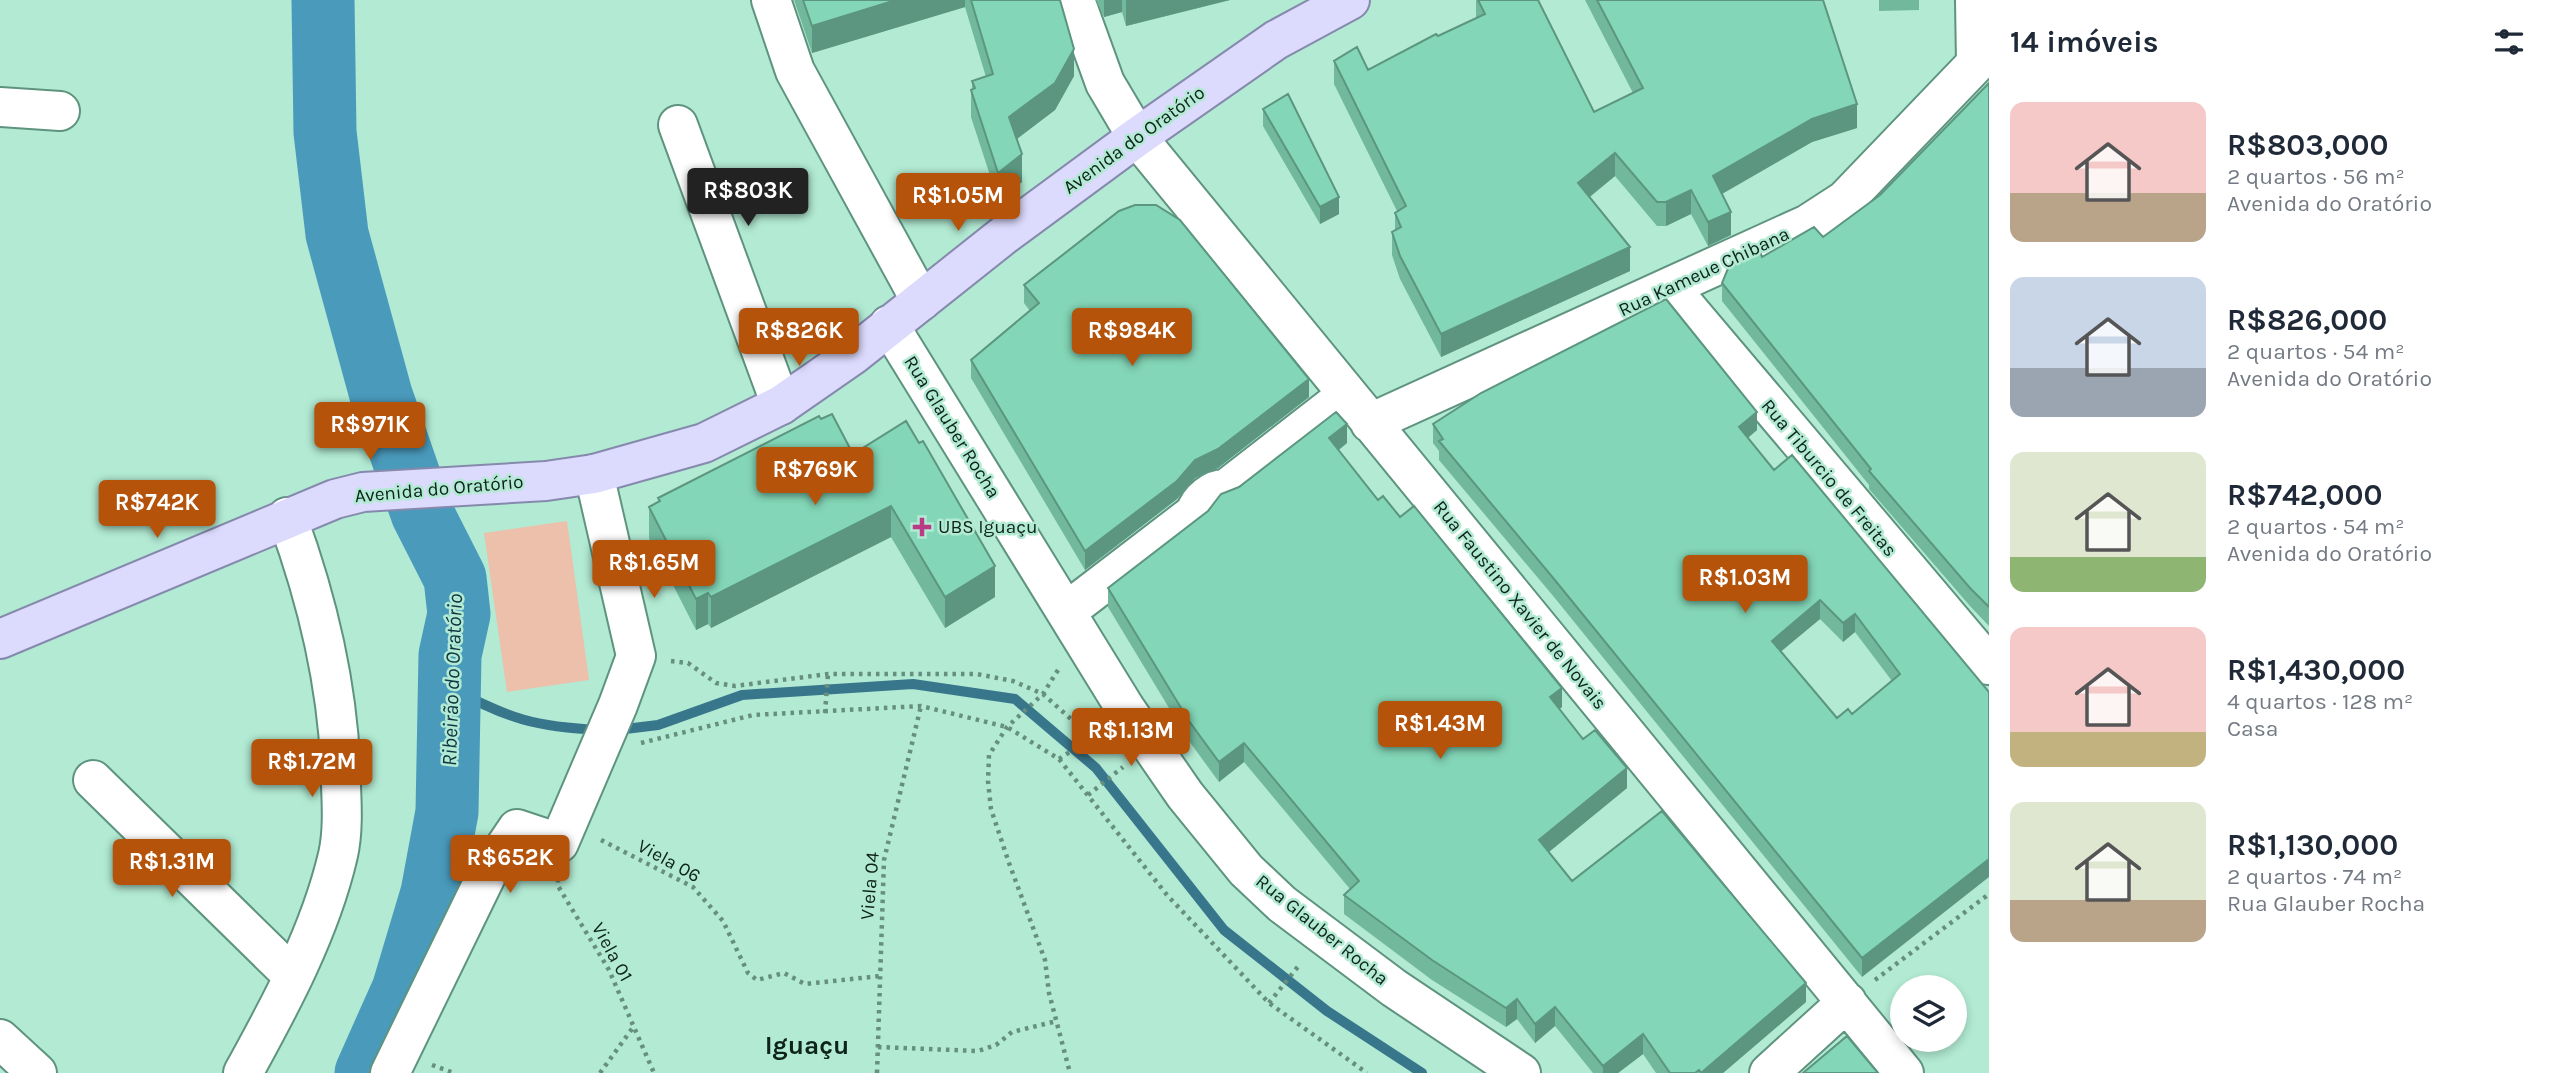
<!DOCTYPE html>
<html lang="pt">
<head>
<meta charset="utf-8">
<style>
	:root { --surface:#fff; --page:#f2f2f3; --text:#1f2937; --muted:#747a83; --accent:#b45309 }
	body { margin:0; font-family:Karla,sans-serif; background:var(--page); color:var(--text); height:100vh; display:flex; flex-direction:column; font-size:26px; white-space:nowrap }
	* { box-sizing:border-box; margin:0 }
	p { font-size:23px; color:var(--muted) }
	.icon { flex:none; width:38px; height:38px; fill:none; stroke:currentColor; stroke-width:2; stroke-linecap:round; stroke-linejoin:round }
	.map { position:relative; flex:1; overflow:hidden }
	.side { display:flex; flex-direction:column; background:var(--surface); width:560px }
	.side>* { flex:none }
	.controls { position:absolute; left:1890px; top:975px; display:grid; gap:14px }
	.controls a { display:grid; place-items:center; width:77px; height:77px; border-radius:50%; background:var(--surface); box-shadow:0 4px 10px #0003; font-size:35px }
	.price { position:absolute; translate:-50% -60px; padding:0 16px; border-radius:7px; background:var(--accent); color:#fff; font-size:23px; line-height:46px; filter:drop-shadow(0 2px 4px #0008) }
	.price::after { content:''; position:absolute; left:50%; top:42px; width:21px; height:16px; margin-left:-10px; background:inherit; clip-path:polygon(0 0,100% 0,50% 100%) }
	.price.selected { background:#222; color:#fff }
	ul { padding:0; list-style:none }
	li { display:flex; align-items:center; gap:21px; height:175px; padding:0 21px }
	li span { display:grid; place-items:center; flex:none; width:196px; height:140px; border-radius:14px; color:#555 }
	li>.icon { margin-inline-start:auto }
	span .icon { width:84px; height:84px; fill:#fffc; stroke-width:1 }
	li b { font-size:30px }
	h2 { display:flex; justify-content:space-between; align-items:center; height:84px; padding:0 21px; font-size:30px }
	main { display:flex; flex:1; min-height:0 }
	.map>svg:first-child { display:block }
	.green { fill:#ecc0ab }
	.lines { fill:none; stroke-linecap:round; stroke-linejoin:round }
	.stream { stroke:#38768c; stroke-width:10 }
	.river { stroke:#4a9abc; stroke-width:63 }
	.minor-casing { stroke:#5e947f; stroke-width:42 }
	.major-casing { stroke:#858aad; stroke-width:42 }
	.path { stroke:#678f7f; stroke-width:4.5; stroke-dasharray:3.5 5; stroke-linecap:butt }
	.minor { stroke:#fff; stroke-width:38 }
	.major { stroke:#dcdafd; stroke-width:38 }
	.wall { fill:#71b89d; fill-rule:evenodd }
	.shaded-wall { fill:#5c9680 }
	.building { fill:#83d6b7; stroke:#5c9680; stroke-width:2; fill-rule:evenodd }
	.poi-dot { fill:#b93a85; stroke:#b2ead3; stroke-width:2.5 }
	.labels { text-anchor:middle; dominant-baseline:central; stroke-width:5; stroke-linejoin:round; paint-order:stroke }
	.street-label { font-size:19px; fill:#0d231b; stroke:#b2ead3 }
	.poi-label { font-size:19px; fill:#0d231b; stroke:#b2ead3; text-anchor:start }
	.water-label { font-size:21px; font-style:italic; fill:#103644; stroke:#b2ead3 }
	.district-label { font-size:26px; font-weight:bold; fill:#0d231b; stroke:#b2ead3 }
</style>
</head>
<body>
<main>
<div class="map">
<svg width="1989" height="1073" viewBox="0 0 1989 1073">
	<rect width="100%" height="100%" fill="#b2ead3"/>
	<!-- green -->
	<path class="green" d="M 567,521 L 589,680 L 507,692 L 484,533 Z"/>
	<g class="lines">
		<!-- stream -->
		<path class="stream" d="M 451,688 C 509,719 535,727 601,730
			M 617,730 L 658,725 L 742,695 L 913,684 L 1015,699 L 1096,768 L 1224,930 L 1327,1011 L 1422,1073"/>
		<!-- river -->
		<path class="river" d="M 323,0 L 325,132 L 337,234 L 381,395 L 422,513 L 455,578 L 459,614 L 450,655 L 447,812 L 432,893 L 403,990 L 366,1073"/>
		<!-- minor casing -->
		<g class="minor-casing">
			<path id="minor" d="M 771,0 L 795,71 L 921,301
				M 1075,0 L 1105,83 L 1137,137 L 1904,1073
				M 1975,0 L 1976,64
				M 0,107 L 60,111
				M 678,125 L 781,405
				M 1671,289 L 1989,665
				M 889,325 L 1125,708 L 1185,795 L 1246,870 L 1282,904 L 1394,988 L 1521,1073
				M 1370,423 L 1808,224 L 1845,200 L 1989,50
				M 1067,611 L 1195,513 C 1199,500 1213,488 1226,489 L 1347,395
				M 93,780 L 293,976
				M 0,1039 L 37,1073
				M 243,1073 C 281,1004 320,932 338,855 C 343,833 342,808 341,786 C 340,693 319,604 287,517
				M 390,1073 L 488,872 L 517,829 L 559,843 L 618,705 L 636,656 L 594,474
				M 1769,1073 L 1847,1002"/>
		</g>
		<!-- major casing -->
		<g class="major-casing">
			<path id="major" d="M 0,639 L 335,499 L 363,492 L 546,481 L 594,474 L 704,443 L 781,405 L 853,355 L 1004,235 L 1137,137 L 1276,40 L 1350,0"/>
		</g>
		<!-- path -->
		<path class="path" d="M 671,661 L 688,663 L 716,683 L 735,686 L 828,674 L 977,674 L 1013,681 L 1043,694 L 1109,753
			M 1058,670 L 1043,694 L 1007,727 L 989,755 L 988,781 L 991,809 L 1009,863 L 1045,960 L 1049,993 L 1070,1073
			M 825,713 L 828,674
			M 641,743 L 753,715 L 921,706 L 1007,727 L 1059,759 L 1167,895 L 1269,1003 L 1367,1073
			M 1059,759 L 1091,738
			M 1088,795 L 1123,767
			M 601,840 L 693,887 L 723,921 L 748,973 L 757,980 L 784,973 L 805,984 L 880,976
			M 558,879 L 558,886 L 609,970 L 654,1073
			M 1875,980 L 1989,894
			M 1269,1003 L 1300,964
			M 878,1047 L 978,1051 L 996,1045 L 1012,1032 L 1057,1021
			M 432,1065 L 454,1073
			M 600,1073 L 634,1026
			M 877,1073 L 884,860 L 921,706"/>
		<!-- minor -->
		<use href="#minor" class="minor"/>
		<!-- major -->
		<use href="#major" class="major"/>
	</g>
	<!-- wall -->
	<path class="wall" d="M 794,0 L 1060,0 L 1074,76 L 1055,110 L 1016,139 L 1022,182 L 998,200 L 971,117 L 971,90 L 972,89 L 972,81 L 986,77 L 965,7 L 812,53 Z
		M 1096,0 L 1230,0 L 1126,26 L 1122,12 L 1104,17 Z
		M 1476,0 L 1538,0 L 1594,112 L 1633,93 L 1585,0 L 1823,0 L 1857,128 L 1812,142 L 1722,194 L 1731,235 L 1708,246 L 1691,214 L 1666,226 L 1657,226 L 1615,176 L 1590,197 L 1630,271 L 1441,357 L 1400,279 L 1392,255 L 1392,232 L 1395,230 L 1395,213 L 1397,211 L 1334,84 L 1334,61 L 1368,70 L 1476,18 Z
		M 1879,0 L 1919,0 L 1919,10 L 1879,11 Z
		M 1989,83 L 1989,626 L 1970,606 L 1869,489 L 1869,485 L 1722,301 L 1722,283 L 1762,257 L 1823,237 L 1880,195 Z
		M 1263,109 L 1339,214 L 1320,224 L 1263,126 Z
		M 1024,285 L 1309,397 L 1218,468 L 1195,478 L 1177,499 L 1085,570 L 971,378 L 971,360 L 1030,311 L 1024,303 Z
		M 821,419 L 853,454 L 995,597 L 945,628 L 891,537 L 711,628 L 708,624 L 696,630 L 649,538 L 649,507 L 658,502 L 658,498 Z
		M 1433,424 L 1757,430 L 1748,438 L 1774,470 L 1989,692 L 1862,977 L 1554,597 L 1439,460 L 1439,451 L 1433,443 ZM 1820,619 L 1843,642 L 1855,632 L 1892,681 L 1852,714 L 1837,718 L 1781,651 Z
		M 1347,443 L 1339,450 L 1378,500 L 1400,517 L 1562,707 L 1559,709 L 1583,739 L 1627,788 L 1549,852 L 1572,881 L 1806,1002 L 1723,1073 L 1656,1073 L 1643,1054 L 1618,1073 L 1593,1073 L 1555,1026 L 1535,1043 L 1517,1019 L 1506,1027 L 1432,980 L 1344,914 L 1344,895 L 1350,889 L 1244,762 L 1219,782 L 1189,741 L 1108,607 L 1108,588 L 1239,487 Z"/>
	<!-- shaded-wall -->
	<path class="shaded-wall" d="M 896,0 L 965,0 L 965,7 L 812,53 L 812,26 Z
		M 1104,0 L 1122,0 L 1122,12 L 1104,17 Z
		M 1126,0 L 1230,0 L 1126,26 Z
		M 1074,49 L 1074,76 L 1055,110 L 1009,145 L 1009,117 Z
		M 1857,104 L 1857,128 L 1812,142 L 1713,199 L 1713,176 L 1812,119 Z
		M 1615,153 L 1615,176 L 1578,206 L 1578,183 Z
		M 1022,154 L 1022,182 L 998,200 L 998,173 Z
		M 1691,190 L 1691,214 L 1666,226 L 1666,202 Z
		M 1339,197 L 1339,214 L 1320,224 L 1320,207 Z
		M 1731,212 L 1731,235 L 1708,246 L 1708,222 Z
		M 1630,247 L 1630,271 L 1441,357 L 1441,334 Z
		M 1309,379 L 1309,397 L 1218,468 L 1195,478 L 1177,499 L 1085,570 L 1085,551 L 1195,460 Z
		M 1757,412 L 1757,430 L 1739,445 L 1739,427 Z
		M 1347,424 L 1347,443 L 1329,457 L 1329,438 Z
		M 891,506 L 891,537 L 711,628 L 711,597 Z
		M 995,566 L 995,597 L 945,628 L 945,597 Z
		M 708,593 L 708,624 L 696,630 L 696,599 Z
		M 1820,600 L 1820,619 L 1772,659 L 1772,641 Z
		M 1855,614 L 1855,632 L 1843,642 L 1843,623 Z
		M 1562,688 L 1562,707 L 1550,717 L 1550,697 Z
		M 1244,743 L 1244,762 L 1219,782 L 1219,762 Z
		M 1627,768 L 1627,788 L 1539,860 L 1539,840 Z
		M 1989,859 L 1989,877 L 1862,977 L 1862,958 Z
		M 1806,983 L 1806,1002 L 1723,1073 L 1701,1073 Z
		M 1517,999 L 1517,1019 L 1506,1027 L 1506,1008 Z
		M 1555,1007 L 1555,1026 L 1535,1043 L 1535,1024 Z
		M 1643,1034 L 1643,1054 L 1618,1073 L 1603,1073 L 1603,1066 Z"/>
	<!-- building -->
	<path class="building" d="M 803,0 L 896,0 L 812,26 Z
		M 971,0 L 1060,0 L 1074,49 L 1055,83 L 1009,117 L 1022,154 L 998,173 L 971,90 L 975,88 L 972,81 L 993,74 Z
		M 1478,0 L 1538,0 L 1594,112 L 1643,88 L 1597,0 L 1823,0 L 1857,104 L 1812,119 L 1713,176 L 1731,212 L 1708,222 L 1691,190 L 1666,202 L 1657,202 L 1615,153 L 1578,183 L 1630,247 L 1441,334 L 1400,256 L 1392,232 L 1401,227 L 1395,213 L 1406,206 L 1334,61 L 1357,47 L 1368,70 L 1436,34 L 1438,36 L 1485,14 Z
		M 1989,83 L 1989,607 L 1970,588 L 1869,471 L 1871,469 L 1722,283 L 1729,266 L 1760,251 L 1762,257 L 1814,227 L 1823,237 L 1880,195 Z
		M 1288,94 L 1339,197 L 1320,207 L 1263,109 Z
		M 1135,205 L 1156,205 L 1180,220 L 1309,379 L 1218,449 L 1195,460 L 1177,481 L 1085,551 L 971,360 L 1039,303 L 1024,285 L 1119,211 Z
		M 1666,299 L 1757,412 L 1739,427 L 1774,470 L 1792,455 L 1989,692 L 1989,859 L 1862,958 L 1554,579 L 1439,441 L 1443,439 L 1433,424 L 1481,393 ZM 1820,600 L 1843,623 L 1855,614 L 1900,674 L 1852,714 L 1848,709 L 1837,718 L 1772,641 Z
		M 1336,412 L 1347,424 L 1329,438 L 1378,500 L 1383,496 L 1400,517 L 1414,506 L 1562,688 L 1550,697 L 1583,739 L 1595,730 L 1627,768 L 1539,840 L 1572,881 L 1662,811 L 1806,983 L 1701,1073 L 1699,1070 L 1695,1073 L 1670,1073 L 1643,1034 L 1603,1066 L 1555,1007 L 1535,1024 L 1517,999 L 1506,1008 L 1432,960 L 1344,895 L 1359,881 L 1244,743 L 1219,762 L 1189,721 L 1108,588 L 1208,511 L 1221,494 L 1239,487 Z
		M 832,414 L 853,454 L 906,421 L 919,443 L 923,441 L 995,566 L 945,597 L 891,506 L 711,597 L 708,593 L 696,599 L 649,507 L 660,501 L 658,498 L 819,416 L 821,419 Z
		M 1847,1036 L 1878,1073 L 1803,1073 Z"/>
	<!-- markers -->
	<path class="poi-dot" d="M918.5 516.5h7v7h7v7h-7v7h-7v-7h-7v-7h7z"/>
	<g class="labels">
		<!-- street labels -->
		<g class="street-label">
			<text transform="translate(1134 140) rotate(-36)">Avenida do Oratório</text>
			<text transform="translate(1704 272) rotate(-25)">Rua Kameue Chibana</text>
			<text transform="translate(952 427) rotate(58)">Rua Glauber Rocha</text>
			<text transform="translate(1829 478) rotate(50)">Rua Tiburcio de Freitas</text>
			<text transform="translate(439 489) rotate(-5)">Avenida do Oratório</text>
			<text transform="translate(1520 605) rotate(51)">Rua Faustino Xavier de Novais</text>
			<text transform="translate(669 861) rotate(29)">Viela 06</text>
			<text transform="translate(870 886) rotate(-85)">Viela 04</text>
			<text transform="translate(1322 930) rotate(39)">Rua Glauber Rocha</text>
			<text transform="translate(612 952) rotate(61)">Viela 01</text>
		</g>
		<!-- poi labels -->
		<g class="poi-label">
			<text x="938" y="527">UBS Iguaçu</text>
		</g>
		<!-- water labels -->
		<g class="water-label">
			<text transform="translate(452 680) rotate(-88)">Ribeirão do Oratório</text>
		</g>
		<!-- district labels -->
		<g class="district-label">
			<text x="807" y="1045">Iguaçu</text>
		</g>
	</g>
</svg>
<div class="controls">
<a><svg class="icon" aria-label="layers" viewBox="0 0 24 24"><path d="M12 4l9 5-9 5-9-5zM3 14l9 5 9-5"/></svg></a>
</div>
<b class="price selected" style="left:748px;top:228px">R$803K</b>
<b class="price" style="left:958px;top:233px">R$1.05M</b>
<b class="price" style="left:799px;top:368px">R$826K</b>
<b class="price" style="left:1132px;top:368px">R$984K</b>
<b class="price" style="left:370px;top:462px">R$971K</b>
<b class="price" style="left:815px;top:507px">R$769K</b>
<b class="price" style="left:157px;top:540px">R$742K</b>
<b class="price" style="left:654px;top:600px">R$1.65M</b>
<b class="price" style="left:1745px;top:615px">R$1.03M</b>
<b class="price" style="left:1440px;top:761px">R$1.43M</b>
<b class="price" style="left:1131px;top:768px">R$1.13M</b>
<b class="price" style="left:312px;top:799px">R$1.72M</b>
<b class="price" style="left:510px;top:895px">R$652K</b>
<b class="price" style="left:172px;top:899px">R$1.31M</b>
</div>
<section class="side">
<h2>14 imóveis<svg class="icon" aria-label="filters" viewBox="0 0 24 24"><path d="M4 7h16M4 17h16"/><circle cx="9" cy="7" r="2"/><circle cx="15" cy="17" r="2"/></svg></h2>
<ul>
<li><span style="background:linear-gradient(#f6c9c9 65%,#b9a48a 0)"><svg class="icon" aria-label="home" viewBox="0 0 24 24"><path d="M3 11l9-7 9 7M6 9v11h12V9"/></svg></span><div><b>R$803,000</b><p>2 quartos · 56 m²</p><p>Avenida do Oratório</p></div></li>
<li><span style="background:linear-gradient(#c9d6e8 65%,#9aa5b1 0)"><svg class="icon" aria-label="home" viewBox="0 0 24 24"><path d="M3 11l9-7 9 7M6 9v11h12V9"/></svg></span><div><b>R$826,000</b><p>2 quartos · 54 m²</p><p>Avenida do Oratório</p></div></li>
<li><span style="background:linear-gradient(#dfe7d0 75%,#8fb573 0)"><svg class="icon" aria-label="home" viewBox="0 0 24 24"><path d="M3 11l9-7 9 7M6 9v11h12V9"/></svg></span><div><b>R$742,000</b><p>2 quartos · 54 m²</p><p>Avenida do Oratório</p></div></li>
<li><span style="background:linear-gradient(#f6c9c9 75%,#c2b280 0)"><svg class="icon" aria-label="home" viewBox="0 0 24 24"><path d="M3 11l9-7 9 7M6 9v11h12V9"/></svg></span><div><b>R$1,430,000</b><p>4 quartos · 128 m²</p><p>Casa</p></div></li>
<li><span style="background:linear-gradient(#dfe7d0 70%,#b9a48a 0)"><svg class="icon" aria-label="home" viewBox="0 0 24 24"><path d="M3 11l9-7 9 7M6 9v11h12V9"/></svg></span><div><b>R$1,130,000</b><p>2 quartos · 74 m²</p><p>Rua Glauber Rocha</p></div></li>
</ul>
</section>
</main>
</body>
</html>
